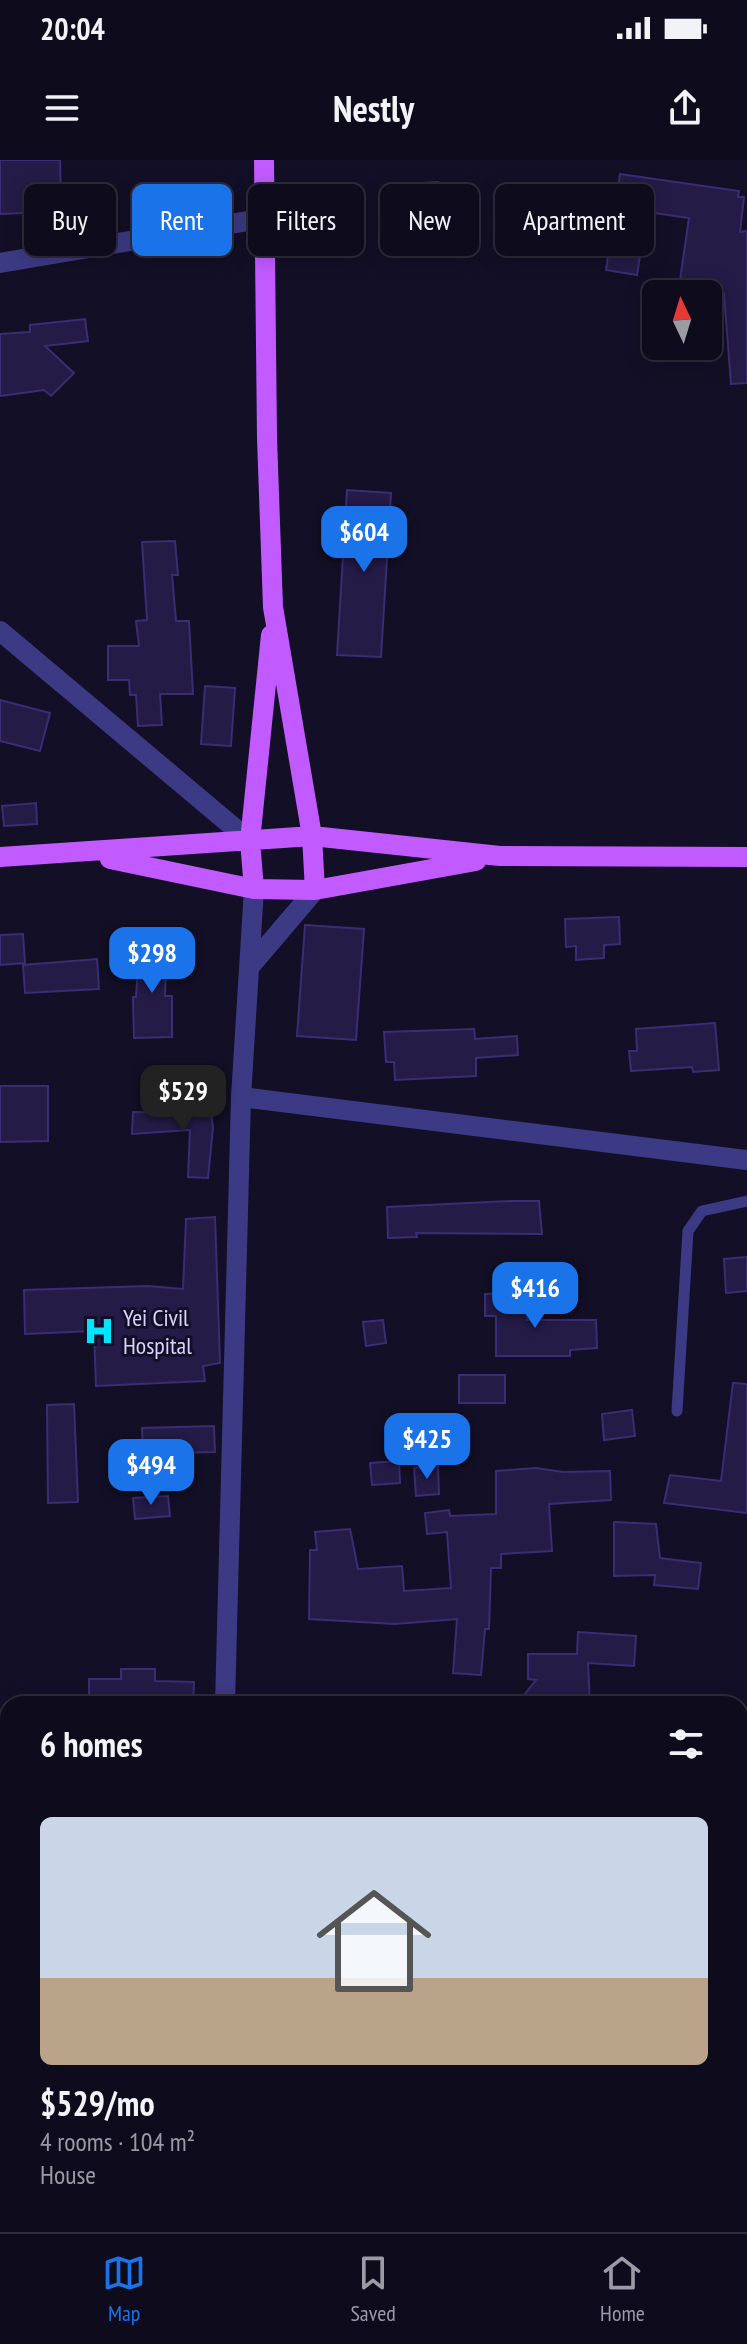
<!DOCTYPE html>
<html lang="en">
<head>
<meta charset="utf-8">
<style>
	:root { --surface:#0e0b1c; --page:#1c1929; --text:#f1f3f6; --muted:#9b9ba3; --line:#2e2b3b; --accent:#1a73e8 }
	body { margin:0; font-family:"PT Sans Narrow",sans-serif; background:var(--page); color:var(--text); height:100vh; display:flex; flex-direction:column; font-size:30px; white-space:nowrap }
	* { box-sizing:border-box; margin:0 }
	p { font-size:26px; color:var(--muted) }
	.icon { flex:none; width:44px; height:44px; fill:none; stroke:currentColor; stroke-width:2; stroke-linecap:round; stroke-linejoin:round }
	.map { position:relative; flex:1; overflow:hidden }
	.details { position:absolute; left:0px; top:1536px; width:748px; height:536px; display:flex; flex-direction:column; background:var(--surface); border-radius:24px 24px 0 0; box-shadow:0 4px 20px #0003,0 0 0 2px var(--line) }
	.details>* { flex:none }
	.banner { position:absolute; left:24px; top:24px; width:700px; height:72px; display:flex; gap:16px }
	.needle { width:52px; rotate:356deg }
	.controls { position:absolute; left:642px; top:120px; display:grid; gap:16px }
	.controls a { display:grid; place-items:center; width:80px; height:80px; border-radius:12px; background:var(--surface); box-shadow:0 4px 20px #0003,0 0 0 2px var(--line); font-size:40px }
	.price { position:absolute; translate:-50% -68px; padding:0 18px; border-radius:16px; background:var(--accent); color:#fff; font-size:26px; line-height:52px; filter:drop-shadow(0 2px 4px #0008) }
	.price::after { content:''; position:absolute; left:50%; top:48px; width:24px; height:18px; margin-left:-12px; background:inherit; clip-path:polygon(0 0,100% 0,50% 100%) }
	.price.selected { background:#222; color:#fff }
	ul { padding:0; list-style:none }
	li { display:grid; align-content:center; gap:16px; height:424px; padding:0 40px }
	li+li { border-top:2px solid var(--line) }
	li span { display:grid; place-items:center; height:248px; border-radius:12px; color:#555 }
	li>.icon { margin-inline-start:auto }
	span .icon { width:144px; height:144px; fill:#fffc; stroke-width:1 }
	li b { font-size:34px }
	h2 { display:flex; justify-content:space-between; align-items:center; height:96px; padding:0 40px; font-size:34px }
	.tag { padding:0 28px; border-radius:12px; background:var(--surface); box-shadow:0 4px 20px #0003,0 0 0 2px var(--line); font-size:28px; line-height:72px }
	.tag.selected { background:var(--accent); color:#fff }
	.status { display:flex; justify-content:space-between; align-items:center; height:56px; padding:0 40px; background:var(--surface); direction:ltr }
	.status svg { height:22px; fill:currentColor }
	header { display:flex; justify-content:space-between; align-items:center; height:104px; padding:0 40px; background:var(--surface); font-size:36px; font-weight:600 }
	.tab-bar { display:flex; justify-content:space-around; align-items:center; height:112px; border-top:2px solid var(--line); background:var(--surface); font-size:22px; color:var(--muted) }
	.tab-bar a { display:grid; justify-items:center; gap:4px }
	.tab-bar .selected { color:var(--accent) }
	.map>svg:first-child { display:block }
	.building { fill:#241b47; stroke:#3b2d73; stroke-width:2 }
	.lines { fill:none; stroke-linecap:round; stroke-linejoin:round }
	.path { stroke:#2fb8b0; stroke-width:5; stroke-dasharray:4 6; stroke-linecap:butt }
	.service { stroke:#3d3a85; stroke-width:11 }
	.minor { stroke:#3d3a85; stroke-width:20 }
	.tertiary { stroke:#3d3a85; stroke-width:20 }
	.primary { stroke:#c25bff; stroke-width:20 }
	.labels { text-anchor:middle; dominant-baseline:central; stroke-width:6; stroke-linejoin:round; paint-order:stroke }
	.poi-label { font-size:24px; fill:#d9d4ff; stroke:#130f26; text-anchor:start }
</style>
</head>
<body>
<div class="status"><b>20:04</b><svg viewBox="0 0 49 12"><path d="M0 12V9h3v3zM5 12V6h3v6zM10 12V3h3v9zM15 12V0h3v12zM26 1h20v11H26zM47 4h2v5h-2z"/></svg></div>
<header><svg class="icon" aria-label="menu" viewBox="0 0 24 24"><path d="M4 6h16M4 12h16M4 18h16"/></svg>Nestly<svg class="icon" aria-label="share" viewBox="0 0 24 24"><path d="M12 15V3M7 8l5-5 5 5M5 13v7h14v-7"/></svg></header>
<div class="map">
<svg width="747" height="2072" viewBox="0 0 747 2072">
	<rect width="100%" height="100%" fill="#130f26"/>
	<!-- building -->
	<path class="building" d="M 0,0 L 60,0 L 61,46 L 24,46 L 24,53 L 0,54 Z
		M 620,14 L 739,31 L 738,37 L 744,37 L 740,72 L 747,71 L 747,223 L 731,224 L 724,134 L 678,134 L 689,58 L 647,52 L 637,115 L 606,110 Z
		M 438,22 L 438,53 L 403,54 L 402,24 Z
		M 313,57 L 349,57 L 349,96 L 314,96 Z
		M 85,159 L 88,181 L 45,186 L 74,213 L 51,236 L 44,230 L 0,236 L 0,174 L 30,172 L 30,165 Z
		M 347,330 L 391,333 L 381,497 L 337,495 Z
		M 175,381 L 178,415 L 172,415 L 176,461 L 189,461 L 193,534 L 160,534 L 162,565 L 138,566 L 136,535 L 130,535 L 129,520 L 108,520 L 108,486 L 139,486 L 136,461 L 147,460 L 142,382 Z
		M 205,526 L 235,528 L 231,586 L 201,584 Z
		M 0,540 L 50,553 L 40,591 L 0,581 Z
		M 36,643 L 37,664 L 4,666 L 2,646 Z
		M 619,757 L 620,784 L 604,785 L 604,798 L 576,800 L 576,786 L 566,787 L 565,759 Z
		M 305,765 L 364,769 L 356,880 L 297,876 Z
		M 23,774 L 25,803 L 0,805 L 0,775 Z
		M 139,786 L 167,787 L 165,836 L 172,836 L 172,877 L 134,878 L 133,837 L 136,837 Z
		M 97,799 L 99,829 L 25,833 L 23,805 Z
		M 715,863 L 719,910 L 693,912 L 692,907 L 631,911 L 629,891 L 637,891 L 636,869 Z
		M 474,869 L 475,879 L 517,876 L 518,895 L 476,898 L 476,916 L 395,920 L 394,902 L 386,902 L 384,872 Z
		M 0,926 L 48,926 L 48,981 L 0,982 Z
		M 210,945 L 213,968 L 208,1018 L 188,1017 L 190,970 L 132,974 L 133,952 L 186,953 L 186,946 Z
		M 509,1041 L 539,1041 L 542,1074 L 416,1073 L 417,1077 L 388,1078 L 387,1047 Z
		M 215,1057 L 220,1203 L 203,1206 L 205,1221 L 96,1226 L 94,1171 L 25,1174 L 24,1130 L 148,1126 L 183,1129 L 186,1059 Z
		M 747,1097 L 747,1131 L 726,1133 L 724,1099 Z
		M 526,1132 L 527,1160 L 596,1160 L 597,1188 L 570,1190 L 570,1196 L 496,1196 L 496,1156 L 485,1156 L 485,1134 Z
		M 383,1160 L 386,1183 L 366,1186 L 363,1162 Z
		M 459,1215 L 505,1215 L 505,1243 L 459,1243 Z
		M 733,1223 L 747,1224 L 747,1353 L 664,1343 L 670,1315 L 721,1321 Z
		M 74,1244 L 78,1342 L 48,1343 L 47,1245 Z
		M 632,1250 L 635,1276 L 604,1280 L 602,1254 Z
		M 214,1266 L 215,1292 L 143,1294 L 142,1268 Z
		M 399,1301 L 400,1323 L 372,1325 L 370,1303 Z
		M 438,1306 L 439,1334 L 416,1336 L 414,1308 Z
		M 536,1308 L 563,1312 L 610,1311 L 611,1340 L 549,1344 L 552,1391 L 501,1394 L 501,1408 L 491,1408 L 489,1469 L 485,1469 L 481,1515 L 453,1513 L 457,1459 L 395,1464 L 309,1459 L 310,1390 L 317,1390 L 315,1372 L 350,1369 L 358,1409 L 402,1406 L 404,1431 L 451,1428 L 447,1372 L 427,1374 L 425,1353 L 449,1350 L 450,1356 L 496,1354 L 496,1311 Z
		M 168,1336 L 170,1356 L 135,1359 L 133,1338 Z
		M 614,1362 L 656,1364 L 660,1398 L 701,1403 L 698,1429 L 654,1425 L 655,1415 L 614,1416 Z
		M 578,1472 L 636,1476 L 634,1506 L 588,1503 L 590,1544 L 517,1544 L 536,1520 L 528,1519 L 528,1494 L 577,1494 Z
		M 121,1509 L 155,1509 L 155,1521 L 194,1522 L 193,1544 L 89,1544 L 89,1519 L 121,1519 Z"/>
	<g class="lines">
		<!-- path -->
		<path class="path" d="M 740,1705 L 747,1699"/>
		<!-- service -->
		<path class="service" d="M 677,1251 L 688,1071 L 702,1051 L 747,1041"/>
		<!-- minor -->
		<path class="minor" d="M 0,103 L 265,58
			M 0,471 L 250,681
			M 241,937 L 747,1000
			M 0,1874 L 8,1873
			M 740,1894 L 747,1894"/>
		<!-- tertiary -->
		<path class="tertiary" d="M 252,804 L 315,730
			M 225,1544 L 241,937 L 254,729
			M 221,2064 L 221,2072"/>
		<!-- primary -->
		<path class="primary" d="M 264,0 L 267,278 L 273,447 L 312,676 L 315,730
			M 0,697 L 312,676 L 500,696 L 747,697
			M 110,699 L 254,729 L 315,730 L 476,701
			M 254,729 L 250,681 L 271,475"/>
	</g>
	<!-- icons -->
	<defs>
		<g id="hospital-bare" transform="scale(2.4)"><path d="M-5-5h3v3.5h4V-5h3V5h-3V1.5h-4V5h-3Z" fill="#00e5ff" stroke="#130f26" stroke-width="2.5" paint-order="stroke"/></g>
	</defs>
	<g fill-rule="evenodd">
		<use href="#hospital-bare" x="99" y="1171"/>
	</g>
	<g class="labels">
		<!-- poi labels -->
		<g class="poi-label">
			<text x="123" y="1157">Yei Civil<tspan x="123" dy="28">Hospital</tspan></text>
		</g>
	</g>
</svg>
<div class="controls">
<a><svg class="needle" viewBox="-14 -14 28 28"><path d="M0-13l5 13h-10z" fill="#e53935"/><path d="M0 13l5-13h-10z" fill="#9b9ba3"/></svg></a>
</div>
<b class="price" style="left:364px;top:414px">$604</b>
<b class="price" style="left:152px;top:835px">$298</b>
<b class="price selected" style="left:183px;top:973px">$529</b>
<b class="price" style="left:535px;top:1170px">$416</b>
<b class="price" style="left:427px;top:1321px">$425</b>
<b class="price" style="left:151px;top:1347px">$494</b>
<div class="banner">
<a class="tag">Buy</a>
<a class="tag selected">Rent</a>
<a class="tag">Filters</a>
<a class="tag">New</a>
<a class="tag">Apartment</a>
</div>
<section class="details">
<h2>6 homes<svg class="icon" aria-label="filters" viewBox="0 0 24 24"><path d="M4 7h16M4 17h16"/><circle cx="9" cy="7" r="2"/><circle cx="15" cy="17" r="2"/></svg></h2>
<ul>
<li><span style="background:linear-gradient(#c9d6e8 65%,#b9a48a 0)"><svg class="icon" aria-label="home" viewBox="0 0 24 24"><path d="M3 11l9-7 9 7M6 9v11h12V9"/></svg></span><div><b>$529/mo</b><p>4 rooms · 104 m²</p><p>House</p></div></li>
</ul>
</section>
</div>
<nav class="tab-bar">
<a class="selected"><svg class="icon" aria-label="map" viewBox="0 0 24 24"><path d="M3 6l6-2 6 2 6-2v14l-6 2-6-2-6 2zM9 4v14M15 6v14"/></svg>Map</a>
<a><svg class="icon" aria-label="saved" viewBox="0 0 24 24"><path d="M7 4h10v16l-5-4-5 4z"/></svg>Saved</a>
<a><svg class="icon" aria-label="home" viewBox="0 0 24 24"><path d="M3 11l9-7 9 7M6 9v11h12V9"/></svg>Home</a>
</nav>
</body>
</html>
